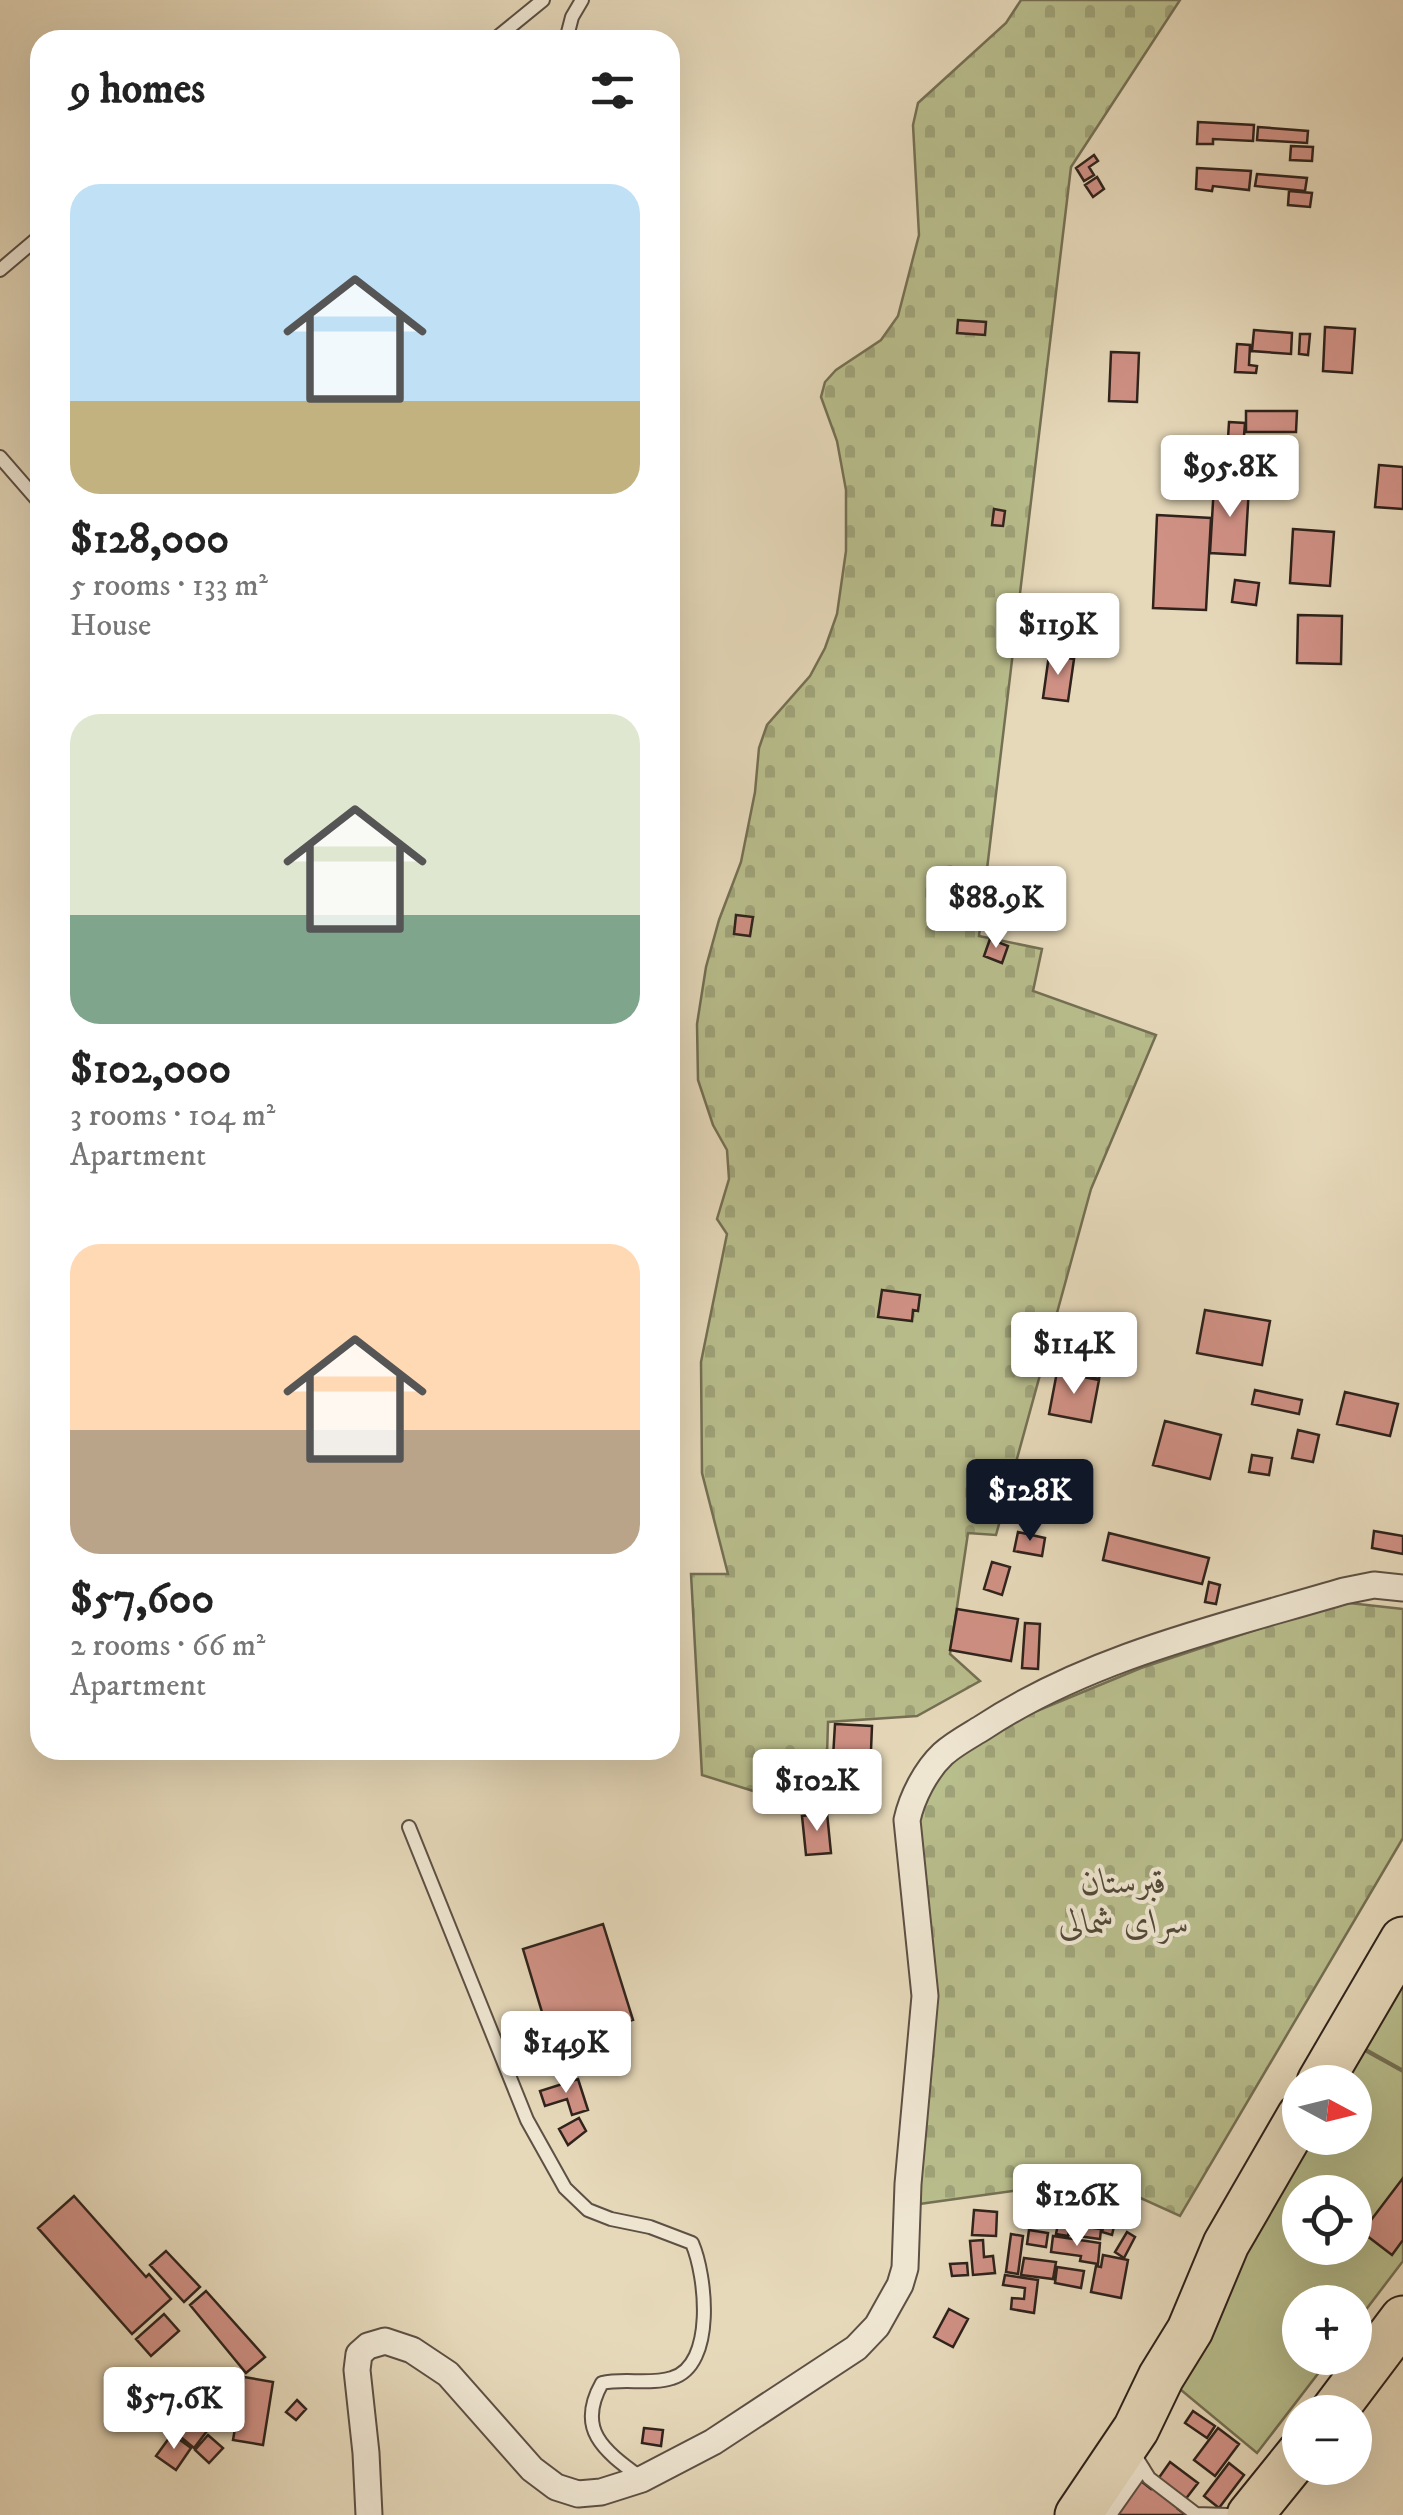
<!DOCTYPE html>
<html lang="en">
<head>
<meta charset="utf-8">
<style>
	:root { --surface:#fff; --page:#f6f6f6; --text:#222; --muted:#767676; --accent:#111827 }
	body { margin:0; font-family:"IM FELL DW Pica",Amiri,serif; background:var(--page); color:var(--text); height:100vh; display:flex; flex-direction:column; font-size:38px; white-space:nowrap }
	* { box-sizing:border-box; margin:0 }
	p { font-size:32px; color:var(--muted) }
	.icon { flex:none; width:55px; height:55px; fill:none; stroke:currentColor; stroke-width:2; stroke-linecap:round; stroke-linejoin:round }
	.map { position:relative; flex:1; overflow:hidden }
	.details { position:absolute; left:30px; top:30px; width:650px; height:1730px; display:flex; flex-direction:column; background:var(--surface); border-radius:30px; box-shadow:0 10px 40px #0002 }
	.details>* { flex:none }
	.needle { width:65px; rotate:97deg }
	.fabs { position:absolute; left:1282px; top:2065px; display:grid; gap:20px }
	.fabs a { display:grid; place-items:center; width:90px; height:90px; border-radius:50%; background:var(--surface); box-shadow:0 10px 40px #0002; font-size:50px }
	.price { position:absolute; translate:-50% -85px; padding:0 22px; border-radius:10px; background:#fff; color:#222; font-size:32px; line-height:65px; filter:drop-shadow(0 2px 5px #0008) }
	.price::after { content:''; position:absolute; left:50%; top:60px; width:30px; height:22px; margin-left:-15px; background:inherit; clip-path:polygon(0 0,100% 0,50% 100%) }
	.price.current { background:var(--accent); color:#fff }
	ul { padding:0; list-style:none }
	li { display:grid; align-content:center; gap:20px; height:530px; padding:0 40px }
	li span { display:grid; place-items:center; height:310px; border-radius:30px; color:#555 }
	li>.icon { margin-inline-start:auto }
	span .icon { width:180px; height:180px; fill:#fffc; stroke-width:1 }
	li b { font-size:42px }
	h2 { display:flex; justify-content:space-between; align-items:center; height:120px; padding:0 40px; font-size:42px }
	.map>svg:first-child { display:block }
	.cemetery { fill:url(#cemetery-stones); stroke:#747054; stroke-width:2.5 }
	.park { fill:#b9be8d; stroke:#747054; stroke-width:2.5; fill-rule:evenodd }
	.building { fill:#d09185; stroke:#2f231c; stroke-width:2.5 }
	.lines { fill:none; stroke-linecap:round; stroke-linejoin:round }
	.lane-casing { stroke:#5d5044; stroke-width:16 }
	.street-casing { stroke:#5d5044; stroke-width:29 }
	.highway-casing { stroke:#2f231c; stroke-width:49 }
	.lane { stroke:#efe6d2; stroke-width:12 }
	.street { stroke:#efe6d2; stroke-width:25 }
	.highway { stroke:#e6d9ba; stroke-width:45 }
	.labels { text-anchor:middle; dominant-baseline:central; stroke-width:8; stroke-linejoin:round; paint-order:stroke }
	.park-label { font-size:35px; font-style:italic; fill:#524a38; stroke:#efe6d2 }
</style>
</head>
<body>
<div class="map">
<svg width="1403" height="2515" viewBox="0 0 1403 2515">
	<defs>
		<pattern id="cemetery-stones" width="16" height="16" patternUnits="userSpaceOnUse" patternTransform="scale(2.5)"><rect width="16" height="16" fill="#b9be8d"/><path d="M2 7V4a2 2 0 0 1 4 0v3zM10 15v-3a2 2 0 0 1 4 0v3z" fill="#9fa379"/></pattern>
	</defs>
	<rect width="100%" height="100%" fill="#e6d9ba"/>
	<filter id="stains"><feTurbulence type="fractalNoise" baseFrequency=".002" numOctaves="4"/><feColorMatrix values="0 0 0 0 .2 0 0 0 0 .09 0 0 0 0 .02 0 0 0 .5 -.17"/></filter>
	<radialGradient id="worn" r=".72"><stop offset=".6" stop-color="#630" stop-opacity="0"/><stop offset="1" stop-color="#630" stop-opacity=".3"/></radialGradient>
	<!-- cemetery -->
	<path class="cemetery" d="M 1021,0 L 1180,0 L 1071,167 L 979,936 L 1042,949 L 1033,991 L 1156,1035 L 1091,1189 L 996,1535 L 968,1533 L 950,1654 L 980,1681 L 917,1716 L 828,1722 L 826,1789 L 769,1796 L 702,1775 L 691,1574 L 728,1574 L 702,1473 L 701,1362 L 727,1234 L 717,1219 L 729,1179 L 727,1150 L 713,1125 L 698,1080 L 697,1024 L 706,967 L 719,920 L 741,862 L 755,792 L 759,748 L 767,725 L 810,676 L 825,648 L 837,614 L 846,551 L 846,490 L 837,441 L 821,397 L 825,382 L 836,370 L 881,340 L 898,316 L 919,235 L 913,125 L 918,103 L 1006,23 Z
		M 1340,1602 L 1403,1609 L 1403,1838 L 1180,2216 L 1123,2190 L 1078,2182 L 905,2206 L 920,1968 L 905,1790 L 945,1749 L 1141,1668 Z"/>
	<!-- park -->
	<path class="park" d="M 1403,1974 L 1403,2070 L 1357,2044 Z
		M 1356,2046 L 1403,2072 L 1403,2261 L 1355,2324 L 1355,2302 L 1300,2302 L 1300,2358 L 1330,2358 L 1257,2453 L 1175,2385 L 1307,2138 L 1355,2138 L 1355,2082 L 1337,2082 ZM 1300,2192 L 1355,2192 L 1355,2248 L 1300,2248 Z"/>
	<!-- building -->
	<path class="building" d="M 1198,122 L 1254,125 L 1253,141 L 1213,139 L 1213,144 L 1197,144 Z
		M 1258,127 L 1308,131 L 1307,143 L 1257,140 Z
		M 1291,146 L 1313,147 L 1312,161 L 1290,160 Z
		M 1094,155 L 1098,161 L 1089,167 L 1094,175 L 1084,181 L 1076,168 Z
		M 1197,168 L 1251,171 L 1249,190 L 1213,186 L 1212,191 L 1196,189 Z
		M 1257,174 L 1307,178 L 1305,191 L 1255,186 Z
		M 1097,177 L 1104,189 L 1093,197 L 1085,185 Z
		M 1289,191 L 1312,193 L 1310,207 L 1288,205 Z
		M 958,320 L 986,322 L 985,335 L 957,333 Z
		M 1325,327 L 1355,329 L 1352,373 L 1323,371 Z
		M 1254,330 L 1292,333 L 1291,354 L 1252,351 Z
		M 1300,334 L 1310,334 L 1308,355 L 1299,354 Z
		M 1237,344 L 1250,345 L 1249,365 L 1257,366 L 1256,373 L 1235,372 Z
		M 1111,352 L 1139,353 L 1137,402 L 1109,401 Z
		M 1246,411 L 1297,411 L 1296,432 L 1246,432 Z
		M 1229,422 L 1245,423 L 1243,449 L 1251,450 L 1251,456 L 1227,455 Z
		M 1379,465 L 1403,467 L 1403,509 L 1375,507 Z
		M 1214,485 L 1249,487 L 1245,555 L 1210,553 Z
		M 994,509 L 1005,511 L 1003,526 L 992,525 Z
		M 1157,515 L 1211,518 L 1206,610 L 1153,608 Z
		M 1293,529 L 1334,532 L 1330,586 L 1290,583 Z
		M 1235,580 L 1259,583 L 1256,605 L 1232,602 Z
		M 1298,615 L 1342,616 L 1341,664 L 1297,663 Z
		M 1049,655 L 1074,659 L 1068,701 L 1043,698 Z
		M 736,915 L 753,917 L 750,936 L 734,934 Z
		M 990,939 L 1008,946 L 1002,963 L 984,956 Z
		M 882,1290 L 920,1295 L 918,1311 L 913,1310 L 912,1321 L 878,1317 Z
		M 1205,1310 L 1270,1321 L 1262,1365 L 1197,1353 Z
		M 1068,1329 L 1108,1338 L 1099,1379 L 1059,1370 Z
		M 1057,1372 L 1099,1380 L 1091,1422 L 1049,1414 Z
		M 1255,1390 L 1302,1400 L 1299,1414 L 1252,1404 Z
		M 1345,1392 L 1398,1404 L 1390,1436 L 1337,1424 Z
		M 1165,1421 L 1221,1435 L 1210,1479 L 1153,1465 Z
		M 1298,1430 L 1319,1435 L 1313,1462 L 1292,1458 Z
		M 1252,1455 L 1272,1458 L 1269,1475 L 1249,1472 Z
		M 1374,1531 L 1403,1536 L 1403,1554 L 1372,1548 Z
		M 1018,1532 L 1045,1538 L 1042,1556 L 1014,1551 Z
		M 1109,1533 L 1209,1558 L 1202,1584 L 1103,1560 Z
		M 992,1562 L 1010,1567 L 1002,1595 L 984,1589 Z
		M 1209,1582 L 1220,1585 L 1216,1604 L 1205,1602 Z
		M 957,1609 L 1018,1619 L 1011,1661 L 950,1650 Z
		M 1025,1623 L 1040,1624 L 1038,1669 L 1022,1668 Z
		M 835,1724 L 872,1726 L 870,1775 L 832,1774 Z
		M 837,1778 L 865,1778 L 865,1805 L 836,1805 Z
		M 827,1813 L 831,1853 L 806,1855 L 802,1816 Z
		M 603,1924 L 633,2020 L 551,2042 L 523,1949 Z
		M 578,2079 L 588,2110 L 572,2115 L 567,2099 L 545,2106 L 540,2091 Z
		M 579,2118 L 586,2131 L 568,2145 L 559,2129 Z
		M 1403,2178 L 1403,2240 L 1392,2255 L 1362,2232 Z
		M 74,2196 L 146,2277 L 149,2274 L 171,2299 L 132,2334 L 38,2228 Z
		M 1110,2203 L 1119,2205 L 1112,2235 L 1102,2232 Z
		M 974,2210 L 997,2212 L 996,2236 L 972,2235 Z
		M 1060,2214 L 1072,2216 L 1068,2236 L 1056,2234 Z
		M 1071,2225 L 1101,2229 L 1100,2239 L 1070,2235 Z
		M 1029,2230 L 1048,2233 L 1046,2247 L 1027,2244 Z
		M 1127,2232 L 1135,2237 L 1124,2258 L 1115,2252 Z
		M 1011,2234 L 1023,2236 L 1018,2274 L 1006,2272 Z
		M 1053,2236 L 1100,2243 L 1098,2264 L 1080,2261 L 1081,2256 L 1051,2252 Z
		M 983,2240 L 984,2257 L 993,2256 L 995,2273 L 973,2275 L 970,2241 Z
		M 166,2251 L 200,2287 L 184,2302 L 150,2265 Z
		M 1103,2255 L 1128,2260 L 1121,2298 L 1091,2292 L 1096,2266 L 1101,2267 Z
		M 1024,2258 L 1056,2262 L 1053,2279 L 1021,2275 Z
		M 967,2263 L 968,2275 L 952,2276 L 950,2264 Z
		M 1057,2267 L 1084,2271 L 1081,2288 L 1055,2283 Z
		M 1005,2275 L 1038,2280 L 1034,2313 L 1011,2309 L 1012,2298 L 1024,2299 L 1025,2288 L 1003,2285 Z
		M 206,2291 L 265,2357 L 246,2373 L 190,2305 Z
		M 949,2309 L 968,2319 L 953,2347 L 934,2337 Z
		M 164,2314 L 179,2331 L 151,2356 L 136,2339 Z
		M 137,2373 L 171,2401 L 156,2418 L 123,2390 Z
		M 244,2377 L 273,2382 L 263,2445 L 233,2440 Z
		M 297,2400 L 306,2409 L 296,2420 L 286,2412 Z
		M 172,2403 L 207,2431 L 194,2448 L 159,2419 Z
		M 1193,2411 L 1215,2426 L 1207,2438 L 1185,2423 Z
		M 644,2428 L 663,2430 L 661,2446 L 642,2443 Z
		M 1218,2428 L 1239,2444 L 1215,2476 L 1194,2460 Z
		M 172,2434 L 191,2448 L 176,2470 L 156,2456 Z
		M 208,2435 L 223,2448 L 209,2463 L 195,2450 Z
		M 1170,2462 L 1198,2483 L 1178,2509 L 1186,2515 L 1117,2515 L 1141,2481 L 1151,2489 Z
		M 1229,2463 L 1244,2475 L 1219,2508 L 1204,2496 Z"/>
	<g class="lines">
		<!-- lane casing -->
		<g class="lane-casing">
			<path id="lane" d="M 494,40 L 543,0
				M 566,40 L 572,17 L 582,0
				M 0,270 L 40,236
				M 0,457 L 40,503
				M 409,1827 L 527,2120 L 565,2188 L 588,2210 L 611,2219 L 650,2227 L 692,2243 C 706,2275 716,2365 672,2378 C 651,2385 624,2378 602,2383 C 576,2429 603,2450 640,2477
				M 1131,2449 L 1149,2478 L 1196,2514 L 1228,2515
				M 1110,2515 L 1143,2468"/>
		</g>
		<!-- street casing -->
		<g class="street-casing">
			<path id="street" d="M 369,2515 L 366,2453 L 357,2370 L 359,2354 L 368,2346 L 385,2341 L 412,2350 L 448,2374 L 532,2469 L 556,2487 L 578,2494 L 601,2492 L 642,2479 L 713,2442 L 856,2348 L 877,2326 L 900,2285 L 905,2268 L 908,2184 L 925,1996 L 907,1820 C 912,1797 926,1770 943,1754 C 954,1744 969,1736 982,1728 C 1089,1657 1222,1627 1344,1591 L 1374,1585 L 1403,1588"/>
		</g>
		<!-- highway casing -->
		<g class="highway-casing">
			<path id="highway" d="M 1320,2082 L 1403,1940
				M 1333,2412 L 1403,2319
				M 1078,2515 L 1136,2429 L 1161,2377 L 1190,2330 L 1226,2244 L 1300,2116
				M 1250,2515 L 1300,2453"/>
		</g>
		<!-- lane -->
		<use href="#lane" class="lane"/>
		<!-- street -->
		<use href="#street" class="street"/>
		<!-- highway -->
		<use href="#highway" class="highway"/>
	</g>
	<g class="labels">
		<!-- park labels -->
		<g class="park-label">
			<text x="1124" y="1883">قبرستان<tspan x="1124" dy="40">سرای شمالی</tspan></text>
		</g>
	</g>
	<rect width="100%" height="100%" filter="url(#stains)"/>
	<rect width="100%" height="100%" fill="url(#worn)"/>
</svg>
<div class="fabs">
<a><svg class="needle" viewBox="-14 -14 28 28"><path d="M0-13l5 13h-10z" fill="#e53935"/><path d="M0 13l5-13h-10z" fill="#767676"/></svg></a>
<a><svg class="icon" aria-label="locate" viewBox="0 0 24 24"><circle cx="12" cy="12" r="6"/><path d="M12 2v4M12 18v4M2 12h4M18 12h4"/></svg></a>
<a>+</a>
<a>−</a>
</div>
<b class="price" style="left:1230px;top:520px">$95.8K</b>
<b class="price" style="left:1058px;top:678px">$119K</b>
<b class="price" style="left:996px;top:951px">$88.9K</b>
<b class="price" style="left:1074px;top:1397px">$114K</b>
<b class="price current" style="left:1030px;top:1544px">$128K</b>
<b class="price" style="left:817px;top:1834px">$102K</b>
<b class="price" style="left:566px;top:2096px">$149K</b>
<b class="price" style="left:1077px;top:2249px">$126K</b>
<b class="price" style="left:174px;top:2452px">$57.6K</b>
<section class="details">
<h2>9 homes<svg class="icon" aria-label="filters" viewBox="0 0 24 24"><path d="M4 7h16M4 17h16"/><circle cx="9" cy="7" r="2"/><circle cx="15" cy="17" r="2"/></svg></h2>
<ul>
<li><span style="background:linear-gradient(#bfe0f5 70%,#c2b280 0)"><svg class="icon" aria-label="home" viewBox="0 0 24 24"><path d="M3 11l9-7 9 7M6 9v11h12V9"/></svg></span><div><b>$128,000</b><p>5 rooms · 133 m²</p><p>House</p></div></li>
<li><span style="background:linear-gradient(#dfe7d0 65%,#7fa58c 0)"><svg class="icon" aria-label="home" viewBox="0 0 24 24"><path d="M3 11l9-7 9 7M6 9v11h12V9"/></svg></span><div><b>$102,000</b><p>3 rooms · 104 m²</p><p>Apartment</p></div></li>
<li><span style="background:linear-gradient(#ffd9b3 60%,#b9a48a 0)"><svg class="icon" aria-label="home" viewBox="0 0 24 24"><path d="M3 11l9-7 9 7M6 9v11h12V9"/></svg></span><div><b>$57,600</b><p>2 rooms · 66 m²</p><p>Apartment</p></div></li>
</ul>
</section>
</div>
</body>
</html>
